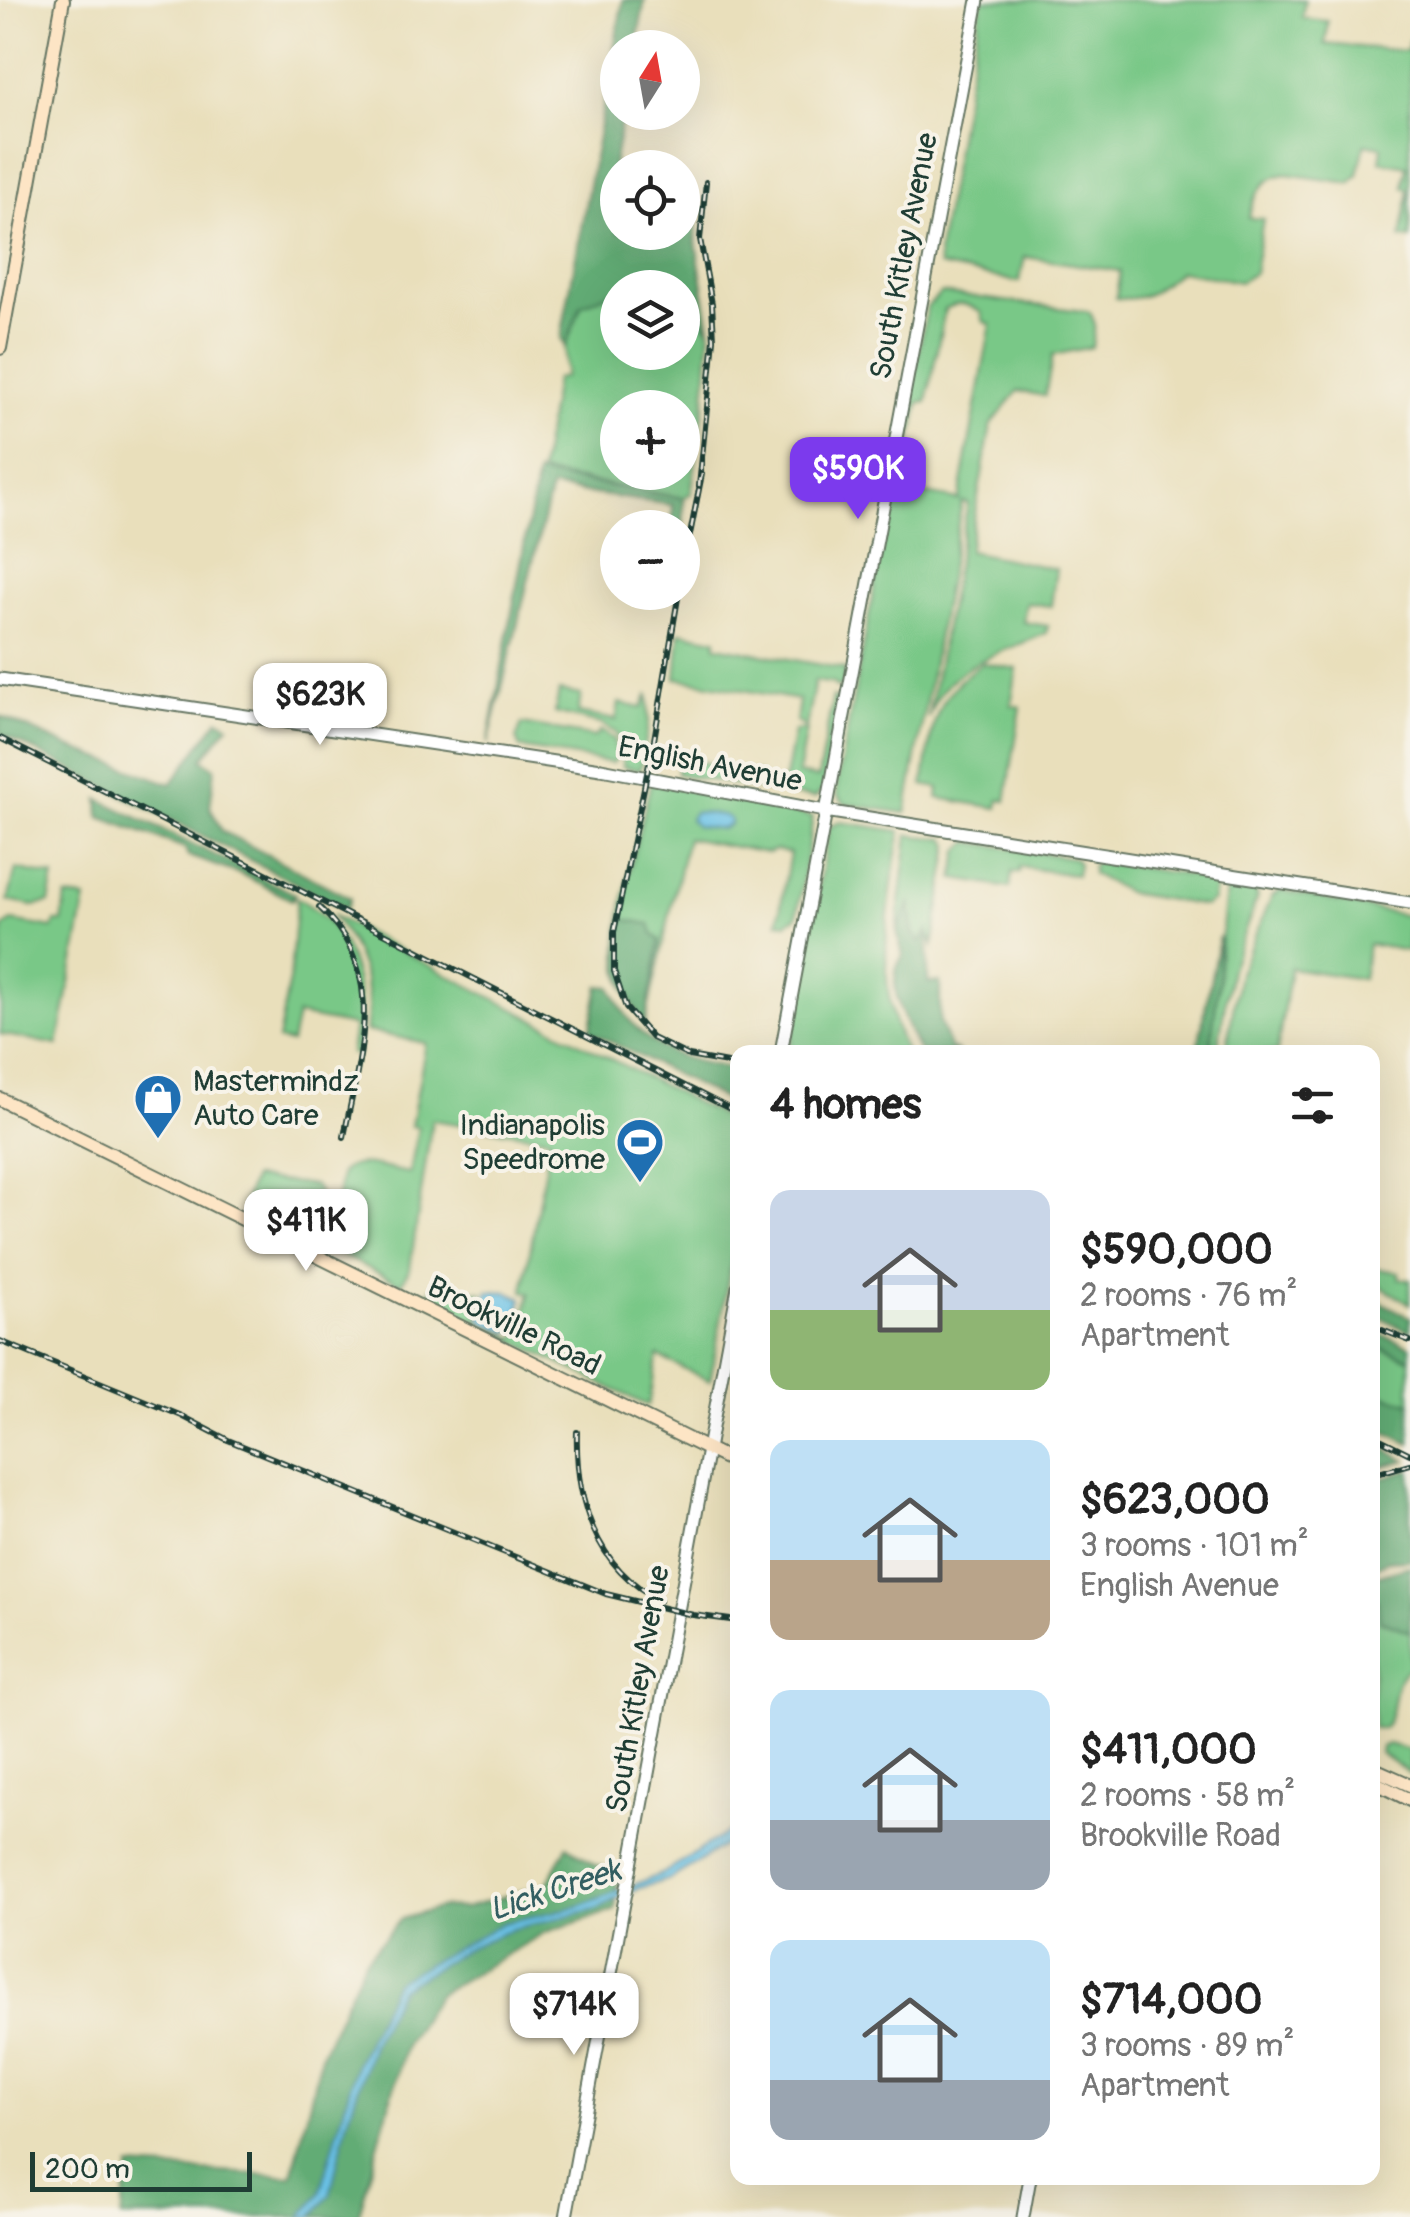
<!DOCTYPE html>
<html lang="en">
<head>
<meta charset="utf-8">
<style>
	:root { --surface:#fff; --page:#f6f6f6; --text:#222; --muted:#767676; --accent:#7c3aed }
	body { margin:0; font-family:Pangolin,sans-serif; background:var(--page); color:var(--text); height:100vh; display:flex; flex-direction:column; font-size:38px; white-space:nowrap }
	* { box-sizing:border-box; margin:0 }
	p { font-size:32px; color:var(--muted) }
	.icon { flex:none; width:55px; height:55px; fill:none; stroke:currentColor; stroke-width:2; stroke-linecap:round; stroke-linejoin:round }
	.map { position:relative; flex:1; overflow:hidden }
	.sheet { position:absolute; left:730px; top:1045px; width:650px; height:1140px; display:flex; flex-direction:column; background:var(--surface); border-radius:20px; box-shadow:0 10px 40px #0002 }
	.sheet>* { flex:none }
	.needle { width:65px; rotate:11deg }
	.buttons { position:absolute; left:600px; top:30px; display:grid; gap:20px }
	.buttons a { display:grid; place-items:center; width:100px; height:100px; border-radius:50%; background:var(--surface); box-shadow:0 10px 40px #0002; font-size:50px }
	.scale { position:absolute; left:30px; bottom:25px; width:222px; box-sizing:border-box; padding-left:10px; border:5px solid #1f3d34; border-top:0; font-size:28px; line-height:35px; white-space:nowrap; color:#1f3d34; -webkit-text-stroke:8px #f7f3e8; paint-order:stroke }
	.price { position:absolute; translate:-50% -85px; padding:0 22px; border-radius:20px; background:#fff; color:#222; font-size:32px; line-height:65px; filter:drop-shadow(0 2px 5px #0008) }
	.price::after { content:''; position:absolute; left:50%; top:60px; width:30px; height:22px; margin-left:-15px; background:inherit; clip-path:polygon(0 0,100% 0,50% 100%) }
	.price.current { background:var(--accent); color:#fff }
	ul { padding:0; list-style:none }
	li { display:flex; align-items:center; gap:30px; height:250px; padding:0 40px }
	li span { display:grid; place-items:center; flex:none; width:280px; height:200px; border-radius:20px; color:#555 }
	li>.icon { margin-inline-start:auto }
	span .icon { width:120px; height:120px; fill:#fffc; stroke-width:1 }
	li b { font-size:42px }
	h2 { display:flex; justify-content:space-between; align-items:center; height:120px; padding:0 40px; font-size:42px }
	.map>svg:first-child { display:block }
	.green { fill:#79c887; stroke:#4c825e; stroke-width:2.5; fill-rule:evenodd }
	.forest { fill:#62ac74; stroke:#407454; stroke-width:2.5 }
	.water { fill:#6ac2e7; stroke:#44808e; stroke-width:2.5 }
	.lines { fill:none; stroke-linecap:round; stroke-linejoin:round }
	.tertiary-casing { stroke:#667663; stroke-width:15 }
	.secondary-casing { stroke:#667663; stroke-width:16 }
	.tertiary { stroke:#fff; stroke-width:11 }
	.secondary { stroke:#fde5c5; stroke-width:12 }
	.rail-casing { stroke:#1f3d34; stroke-width:6 }
	.rail { stroke:#f7f3e8; stroke-width:2.5; stroke-dasharray:8; stroke-linecap:butt }
	.labels { text-anchor:middle; dominant-baseline:central; stroke-width:8; stroke-linejoin:round; paint-order:stroke }
	.street-label { font-size:30px; fill:#1f3d34; stroke:#f7f3e8 }
	.poi-label { font-size:30px; fill:#1f3d34; stroke:#f7f3e8; text-anchor:start }
	.water-label { font-size:32px; font-style:italic; fill:#325e61; stroke:#f7f3e8 }
</style>
</head>
<body>
<div class="map">
<svg width="1410" height="2217" viewBox="0 0 1410 2217">
	<rect width="100%" height="100%" fill="#f7f3e8"/>
	<filter id="ink" filterUnits="userSpaceOnUse"><feTurbulence type="fractalNoise" baseFrequency=".01" numOctaves="2"/><feDisplacementMap in="SourceGraphic" scale="20" xChannelSelector="R" yChannelSelector="G"/><feConvolveMatrix kernelMatrix="1 2 1 2 8 2 1 2 1" color-interpolation-filters="sRGB"/></filter>
	<filter id="wash" filterUnits="userSpaceOnUse"><feTurbulence type="fractalNoise" baseFrequency=".0048" numOctaves="4" result="noise"/><feDisplacementMap in="SourceGraphic" scale="40" xChannelSelector="R" yChannelSelector="G"/><feGaussianBlur stdDeviation="2.25" result="paint"/><feColorMatrix in="noise" values="0 0 0 0 0 0 0 0 0 0 0 0 0 0 0 0 0 1.4 0 .05"/><feComposite in="paint" operator="in"/></filter>
	<g filter="url(#wash)">
		<rect width="100%" height="100%" fill="#e9dfbb"/>
		<!-- green -->
		<path class="green" d="M 982,0 L 1305,0 L 1302,18 L 1328,21 L 1325,44 L 1407,51 L 1410,38 L 1410,239 L 1401,238 L 1409,190 L 1403,187 L 1407,166 L 1380,161 L 1382,147 L 1365,144 L 1358,175 L 1350,183 L 1286,174 C 1263,177 1252,197 1249,218 L 1263,219 L 1254,273 L 1240,282 L 1180,271 C 1156,290 1148,301 1116,298 L 1120,271 L 1025,257 L 1019,282 L 939,266 L 938,251 Z
			M 617,288 L 618,352 L 682,352 L 683,294 L 698,301 L 696,311 L 710,330 L 705,400 L 691,493 L 684,498 L 540,473 L 555,379 L 565,377 L 565,347 L 581,306 ZM 618,408 L 682,408 L 682,472 L 618,472 Z
			M 941,293 L 1090,312 L 1095,324 L 1092,347 L 1053,355 L 1045,396 L 1018,391 L 991,425 L 968,551 L 1056,569 L 1051,606 L 1026,603 L 1023,622 L 1048,626 L 1046,633 C 1000,655 945,663 928,718 L 968,503 L 962,502 L 906,813 L 845,804 L 837,795 L 837,784 L 893,488 L 959,500 L 991,324 L 984,322 L 981,312 C 969,304 959,301 945,309 L 927,402 L 919,403 L 904,476 L 896,475 L 927,307 Z
			M 680,632 L 716,639 L 716,646 L 845,669 L 843,686 L 836,688 L 835,684 L 815,681 L 806,727 L 796,722 L 799,700 L 676,678 Z
			M 983,663 L 1017,669 L 1011,705 L 1021,707 L 1006,801 L 999,800 L 998,808 L 938,798 L 939,788 L 923,785 C 933,728 930,697 983,663 Z
			M 559,691 L 581,695 L 578,713 L 616,720 L 619,703 L 642,708 L 648,694 L 649,723 L 640,770 L 623,767 L 622,745 L 616,733 L 601,724 L 555,713 Z
			M 833,697 L 841,702 L 824,789 L 815,798 L 785,794 L 779,786 L 785,778 L 794,731 L 806,729 L 798,774 L 818,778 Z
			M 522,724 L 595,737 L 601,731 L 614,739 L 617,757 L 613,763 L 520,748 L 516,739 Z
			M 690,760 L 758,773 L 768,781 L 768,791 L 677,774 L 677,768 Z
			M 651,782 L 813,817 L 797,916 L 787,923 L 778,922 L 790,853 L 775,850 L 767,853 L 687,838 L 645,1023 C 632,1006 622,988 619,967 C 613,921 640,829 651,782 Z
			M 840,822 L 901,831 C 888,902 873,985 906,1052 L 789,1052 L 829,827 Z
			M 908,835 L 946,839 L 950,845 L 933,946 L 928,932 L 920,943 L 913,933 L 910,906 L 897,931 Z
			M 969,842 L 1074,858 L 1078,864 L 1076,875 L 1020,867 L 1019,873 L 1012,872 L 1010,888 L 954,879 L 959,851 Z
			M 1098,861 L 1206,878 L 1215,887 L 1213,901 L 1205,906 L 1129,893 L 1092,874 L 1092,866 Z
			M 16,869 L 54,877 L 49,903 L 33,906 L 8,901 Z
			M 1236,884 L 1254,887 L 1257,898 L 1231,969 L 1217,1052 L 1210,1052 L 1226,891 Z
			M 1281,890 L 1408,916 L 1408,951 L 1368,944 L 1363,979 L 1290,968 L 1277,1052 L 1226,1052 L 1239,973 L 1272,896 Z
			M 66,897 L 86,899 L 58,1045 L 0,1034 L 3,927 L 12,921 L 53,928 L 55,922 L 62,922 Z
			M 297,898 C 356,929 366,994 357,1055 L 350,1053 L 354,1026 L 297,1015 L 291,1043 L 278,1040 L 290,975 Z
			M 332,915 L 737,1124 L 737,1230 L 710,1381 L 658,1356 L 648,1406 L 430,1301 L 427,1295 L 434,1285 L 482,1292 L 477,1316 L 481,1324 L 514,1338 L 520,1333 L 530,1293 L 523,1291 L 550,1138 L 432,1120 L 410,1268 L 401,1284 L 329,1249 L 341,1173 C 356,1155 389,1171 410,1173 L 418,1127 L 411,1126 L 426,1043 L 366,1031 C 374,990 359,947 332,915 Z
			M 253,1178 L 314,1185 L 319,1193 L 312,1194 L 306,1226 L 312,1228 L 311,1237 L 304,1238 L 247,1210 L 243,1204 Z
			M 1372,1268 L 1399,1272 L 1399,1278 L 1410,1280 L 1410,1304 L 1373,1282 Z
			M 1372,1345 L 1410,1359 L 1410,1403 L 1373,1392 Z
			M 1377,1599 L 1380,1620 L 1410,1632 L 1410,1667 C 1386,1685 1400,1709 1383,1728 L 1373,1728 L 1372,1600 Z
			M 1388,1744 L 1410,1750 L 1410,1774 L 1380,1753 L 1381,1747 Z"/>
		<!-- forest -->
		<path class="forest" d="M 623,0 L 645,0 L 636,47 L 618,48 L 618,112 L 623,113 L 611,177 L 617,180 L 618,232 L 682,232 L 683,199 L 696,201 L 696,243 L 710,330 L 696,311 L 697,301 L 683,294 L 682,288 L 622,287 L 581,306 L 565,347 L 561,338 Z
			M 537,474 L 684,498 L 683,533 L 682,528 L 672,527 L 673,505 L 551,488 L 488,744 Z
			M 0,716 L 72,748 L 171,784 L 219,719 L 229,725 L 202,759 L 215,768 L 210,807 L 222,831 L 350,898 L 346,909 L 0,733 Z
			M 99,799 L 295,894 L 292,900 L 243,875 L 188,856 L 185,848 L 100,817 Z
			M 910,904 L 913,933 L 920,942 L 928,931 L 928,983 L 940,982 L 940,1022 L 950,1048 L 959,1052 L 919,1052 C 907,1025 882,983 903,956 L 897,931 Z
			M 622,919 L 650,924 L 653,934 L 660,940 L 645,1023 C 620,992 614,957 622,919 Z
			M 1219,936 L 1219,980 L 1210,1052 L 1197,1052 Z
			M 599,986 L 611,987 C 635,1046 678,1061 737,1069 L 737,1106 L 590,1031 Z
			M 1373,1298 L 1410,1317 L 1410,1332 L 1373,1314 Z
			M 1373,1331 L 1410,1346 L 1410,1359 L 1373,1345 Z
			M 1372,1392 L 1410,1403 L 1410,1444 L 1373,1426 Z
			M 1372,1443 L 1373,1443 L 1406,1460 L 1373,1469 Z
			M 1410,1470 L 1410,1560 L 1388,1561 L 1373,1569 L 1372,1480 Z
			M 1410,1566 L 1410,1632 L 1380,1620 L 1377,1600 L 1373,1600 L 1373,1577 Z
			M 567,1846 L 595,1865 L 618,1870 L 615,1910 L 546,1932 L 438,1994 L 406,2044 L 358,2217 L 121,2217 L 130,2167 L 292,2176 L 321,2055 L 364,1961 L 401,1919 L 442,1907 L 465,1908 L 547,1884 Z"/>
		<!-- water -->
		<path class="water" d="M 694,812 L 723,815 L 730,819 L 730,824 L 722,829 L 696,826 L 690,819 Z
			M 488,1291 L 508,1292 L 522,1298 L 516,1323 L 509,1332 L 481,1320 Z
			M 737,1826 L 737,1838 L 670,1879 L 636,1889 L 596,1909 L 513,1929 L 468,1948 L 399,1990 L 373,2042 L 347,2123 L 330,2195 L 312,2217 L 301,2217 L 320,2194 L 357,2062 L 395,1982 L 503,1923 L 579,1906 L 664,1873 Z"/>
	</g>
	<g filter="url(#ink)">
		<g class="lines">
			<!-- tertiary casing -->
			<g class="tertiary-casing">
				<path id="tertiary" d="M 0,679 L 601,769 L 825,811 L 1410,903
					M 781,1052 L 978,0
					M 566,2217 L 738,1287
					M 1023,2217 L 1030,2178"/>
			</g>
			<!-- secondary casing -->
			<g class="secondary-casing">
				<path id="secondary" d="M 0,348 L 63,0
					M 0,1099 L 738,1464
					M 1372,1768 L 1410,1785
					M 1372,1781 L 1410,1800"/>
			</g>
			<!-- tertiary -->
			<use href="#tertiary" class="tertiary"/>
			<!-- secondary -->
			<use href="#secondary" class="secondary"/>
			<!-- rail casing -->
			<g class="rail-casing">
				<path id="rail" d="M 699,486 L 714,339 L 712,304 L 700,239 L 706,182
					M 682,575 L 702,474
					M 679,592 L 654,740 L 614,932 L 614,971 L 626,1008 L 652,1038 L 689,1056 L 738,1065
					M 0,738 L 738,1113
					M 319,907 C 390,972 359,1056 344,1137
					M 1372,1326 L 1410,1341
					M 0,1341 L 182,1416 L 228,1440 L 606,1594 L 693,1615 L 738,1621
					M 577,1432 C 575,1499 595,1568 660,1600
					M 1372,1435 L 1410,1454
					M 1372,1475 L 1410,1464"/>
			</g>
			<!-- rail -->
			<use href="#rail" class="rail"/>
		</g>
	</g>
	<!-- icons -->
	<defs>
		<g id="shop-pin" transform="scale(2.5)"><path d="M0 17L-7.5 6A9.5 9.5 0 1 1 7.5 6Z" fill="#1f6fb2" stroke="#f7f3e8"/><path d="M-5-2.5h2.3a2.7 3.5 0 0 1 5.4 0H5L5.5 6h-11ZM-1.5-2.5h3a1.5 2.3 0 0 0-3 0Z" fill="#fff"/></g>
		<g id="stadium-pin" transform="scale(2.5)"><path d="M0 17L-7.5 6A9.5 9.5 0 1 1 7.5 6Z" fill="#1f6fb2" stroke="#f7f3e8"/><path d="M0-5a6.5 5 0 1 0 0 10a6.5 5 0 1 0 0-10ZM-3.5-1.8h7v3.6h-7Z" fill="#fff"/></g>
	</defs>
	<g fill-rule="evenodd">
		<use href="#shop-pin" x="158" y="1098"/>
		<use href="#stadium-pin" x="640" y="1142"/>
	</g>
	<g class="labels">
		<!-- street labels -->
		<g class="street-label">
			<text transform="translate(904 256) rotate(-79)">South Kitley Avenue</text>
			<text transform="translate(710 764) rotate(11)">English Avenue</text>
			<text transform="translate(514 1326) rotate(26)">Brookville Road</text>
			<text transform="translate(638 1689) rotate(-80)">South Kitley Avenue</text>
		</g>
		<!-- poi labels -->
		<g class="poi-label">
			<text x="193" y="1081">Mastermindz<tspan x="193" dy="34">Auto Care</tspan></text>
			<text x="605" y="1125" text-anchor="end">Indianapolis<tspan x="605" dy="34">Speedrome</tspan></text>
		</g>
		<!-- water labels -->
		<g class="water-label">
			<text transform="translate(555 1890) rotate(-18)">Lick Creek</text>
		</g>
	</g>
</svg>
<div class="buttons">
<a><svg class="needle" viewBox="-14 -14 28 28"><path d="M0-13l5 13h-10z" fill="#e53935"/><path d="M0 13l5-13h-10z" fill="#767676"/></svg></a>
<a><svg class="icon" aria-label="locate" viewBox="0 0 24 24"><circle cx="12" cy="12" r="6"/><path d="M12 2v4M12 18v4M2 12h4M18 12h4"/></svg></a>
<a><svg class="icon" aria-label="layers" viewBox="0 0 24 24"><path d="M12 4l9 5-9 5-9-5zM3 14l9 5 9-5"/></svg></a>
<a>+</a>
<a>−</a>
</div>
<div class="scale">200 m</div>
<b class="price current" style="left:858px;top:522px">$590K</b>
<b class="price" style="left:320px;top:748px">$623K</b>
<b class="price" style="left:306px;top:1274px">$411K</b>
<b class="price" style="left:574px;top:2058px">$714K</b>
<section class="sheet">
<h2>4 homes<svg class="icon" aria-label="filters" viewBox="0 0 24 24"><path d="M4 7h16M4 17h16"/><circle cx="9" cy="7" r="2"/><circle cx="15" cy="17" r="2"/></svg></h2>
<ul>
<li><span style="background:linear-gradient(#c9d6e8 60%,#8fb573 0)"><svg class="icon" aria-label="home" viewBox="0 0 24 24"><path d="M3 11l9-7 9 7M6 9v11h12V9"/></svg></span><div><b>$590,000</b><p>2 rooms · 76 m²</p><p>Apartment</p></div></li>
<li><span style="background:linear-gradient(#bfe0f5 60%,#b9a48a 0)"><svg class="icon" aria-label="home" viewBox="0 0 24 24"><path d="M3 11l9-7 9 7M6 9v11h12V9"/></svg></span><div><b>$623,000</b><p>3 rooms · 101 m²</p><p>English Avenue</p></div></li>
<li><span style="background:linear-gradient(#bfe0f5 65%,#9aa5b1 0)"><svg class="icon" aria-label="home" viewBox="0 0 24 24"><path d="M3 11l9-7 9 7M6 9v11h12V9"/></svg></span><div><b>$411,000</b><p>2 rooms · 58 m²</p><p>Brookville Road</p></div></li>
<li><span style="background:linear-gradient(#bfe0f5 70%,#9aa5b1 0)"><svg class="icon" aria-label="home" viewBox="0 0 24 24"><path d="M3 11l9-7 9 7M6 9v11h12V9"/></svg></span><div><b>$714,000</b><p>3 rooms · 89 m²</p><p>Apartment</p></div></li>
</ul>
</section>
</div>
</body>
</html>
